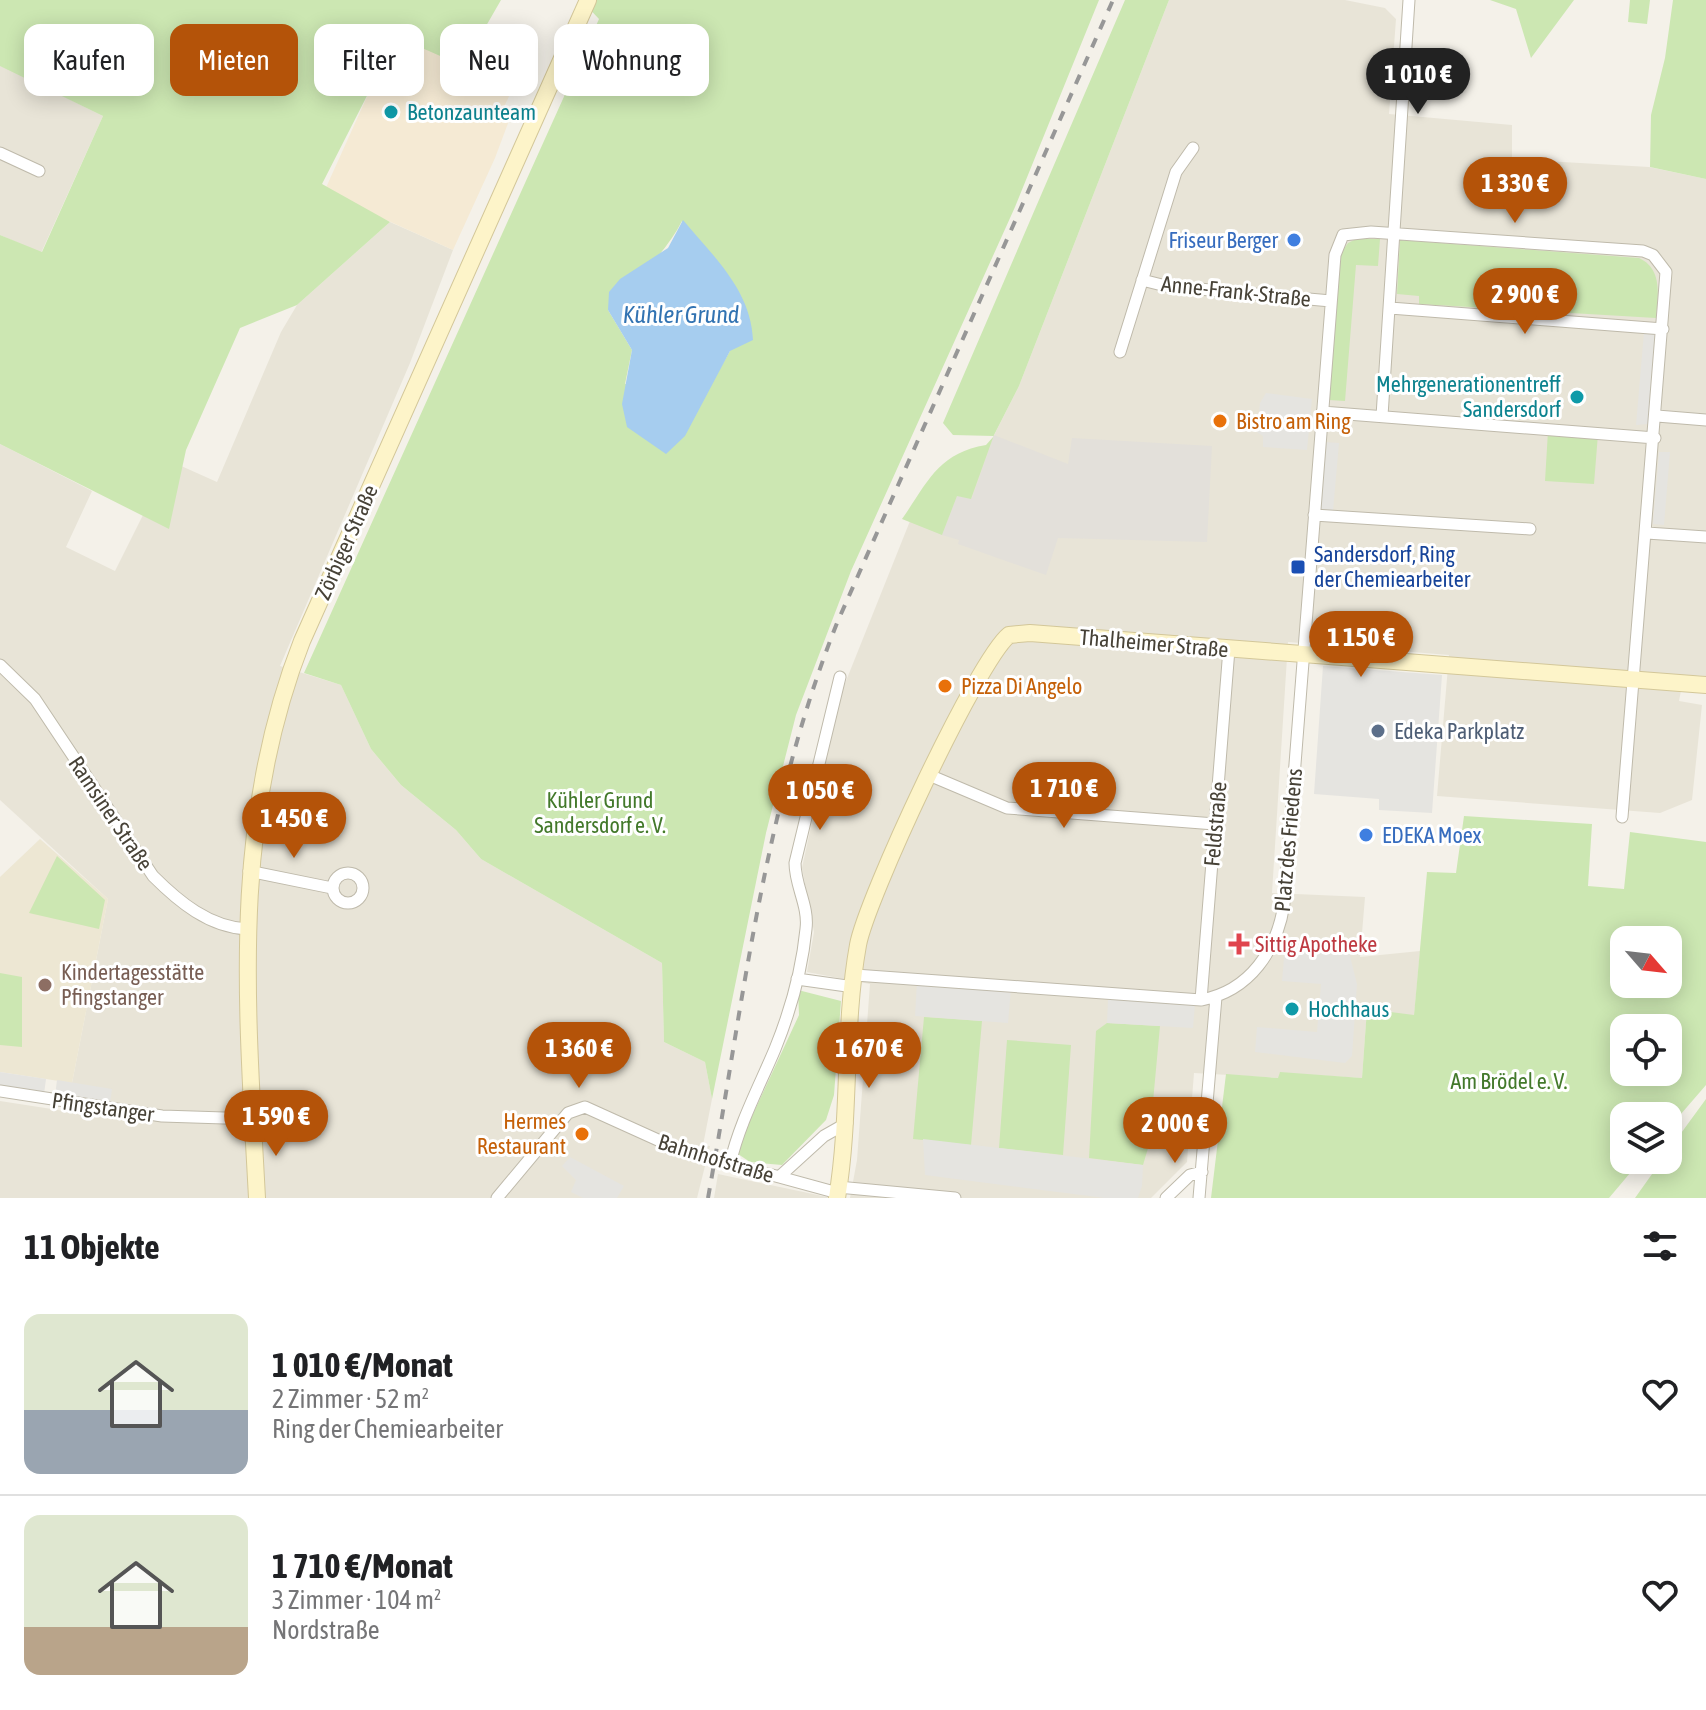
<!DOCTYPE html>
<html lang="de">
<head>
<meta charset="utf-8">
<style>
	:root { --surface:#fff; --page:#f2f2f2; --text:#202124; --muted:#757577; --line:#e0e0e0; --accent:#b45309 }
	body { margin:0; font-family:"Asap Condensed",sans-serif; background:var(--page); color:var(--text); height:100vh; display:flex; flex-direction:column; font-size:30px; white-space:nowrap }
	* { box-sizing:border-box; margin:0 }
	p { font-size:26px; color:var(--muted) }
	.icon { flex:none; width:44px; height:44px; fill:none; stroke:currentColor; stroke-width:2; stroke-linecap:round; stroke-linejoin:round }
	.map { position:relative; height:1198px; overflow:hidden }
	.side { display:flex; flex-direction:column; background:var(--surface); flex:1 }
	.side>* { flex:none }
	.guide { position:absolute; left:24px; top:24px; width:800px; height:72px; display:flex; gap:16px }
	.needle { width:52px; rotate:118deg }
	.controls { position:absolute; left:1610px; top:926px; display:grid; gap:16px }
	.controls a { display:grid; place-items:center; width:72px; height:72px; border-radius:16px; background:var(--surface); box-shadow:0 4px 20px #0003; font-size:40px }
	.price { position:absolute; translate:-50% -68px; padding:0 18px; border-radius:28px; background:var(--accent); color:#fff; font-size:26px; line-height:52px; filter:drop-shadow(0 2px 4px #0008) }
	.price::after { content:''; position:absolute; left:50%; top:48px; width:24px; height:18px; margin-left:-12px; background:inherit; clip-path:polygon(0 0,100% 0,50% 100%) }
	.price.on { background:#222; color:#fff }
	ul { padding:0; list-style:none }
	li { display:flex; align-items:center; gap:24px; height:200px; padding:0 24px }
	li+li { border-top:2px solid var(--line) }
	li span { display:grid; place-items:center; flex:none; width:224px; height:160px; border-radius:16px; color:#555 }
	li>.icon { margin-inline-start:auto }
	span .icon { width:96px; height:96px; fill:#fffc; stroke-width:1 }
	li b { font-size:34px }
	h2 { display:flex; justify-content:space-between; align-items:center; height:96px; padding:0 24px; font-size:34px }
	.pill { padding:0 28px; border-radius:16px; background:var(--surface); box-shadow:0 4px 20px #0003; font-size:28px; line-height:72px }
	.pill.on { background:var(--accent); color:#fff }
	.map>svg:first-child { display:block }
	.residential { fill:#e8e4d7 }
	.commercial { fill:#f5ead4 }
	.industrial { fill:#e3e0da }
	.education { fill:#ede7d3 }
	.green { fill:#cce7b2; fill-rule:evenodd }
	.parking { fill:#e5e4e0 }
	.water { fill:#a6cdef }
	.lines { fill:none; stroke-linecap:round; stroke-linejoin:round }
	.street-casing { stroke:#bfbaab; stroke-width:13 }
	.secondary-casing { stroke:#d3c799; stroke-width:18 }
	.street { stroke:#fff; stroke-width:11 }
	.secondary { stroke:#fdf4c9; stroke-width:16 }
	.rail { stroke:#979797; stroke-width:4; stroke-dasharray:10 10; stroke-linecap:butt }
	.culture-dot { fill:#0f9aa8; stroke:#fff; stroke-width:3 }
	.shop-dot { fill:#3f7fe0; stroke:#fff; stroke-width:3 }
	.food-dot { fill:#e8710a; stroke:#fff; stroke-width:3 }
	.transit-dot { fill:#1a4fb4; stroke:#fff; stroke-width:3 }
	.service-dot { fill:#5c6f8a; stroke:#fff; stroke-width:3 }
	.health-dot { fill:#e0444e; stroke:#fff; stroke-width:3 }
	.education-dot { fill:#8d6e63; stroke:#fff; stroke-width:3 }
	.labels { text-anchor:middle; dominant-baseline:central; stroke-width:6; stroke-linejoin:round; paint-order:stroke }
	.culture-label { font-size:22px; fill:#0d838f; stroke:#fff; text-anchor:start }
	.shop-label { font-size:22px; fill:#366cbe; stroke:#fff; text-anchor:end }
	.street-label { font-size:22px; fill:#474237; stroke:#fff }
	.food-label { font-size:22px; fill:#c56008; stroke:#fff; text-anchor:start }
	.transit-label { font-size:22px; fill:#164399; stroke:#fff; text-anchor:start }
	.service-label { font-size:22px; fill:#4e5e75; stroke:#fff; text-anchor:start }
	.park-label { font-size:22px; fill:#43792b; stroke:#fff }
	.health-label { font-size:22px; fill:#be3a42; stroke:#fff; text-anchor:start }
	.education-label { font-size:22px; fill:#785e54; stroke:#fff; text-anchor:start }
	.water-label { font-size:24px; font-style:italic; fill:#3273b2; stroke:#fff }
</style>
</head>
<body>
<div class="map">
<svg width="1706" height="1198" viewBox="0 0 1706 1198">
	<rect width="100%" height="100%" fill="#f4f1e9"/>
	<!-- residential -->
	<path class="residential" d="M 1169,0 L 1345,0 L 1385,8 L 1396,19 L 1389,114 L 1512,125 L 1512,159 L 1649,167 L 1706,179 L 1706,676 L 1684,675 L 1679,701 L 1702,705 L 1692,800 L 1660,813 L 1437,796 L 1449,655 L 1288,642 L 1272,893 L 1365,897 L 1360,957 L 1420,951 L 1414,1016 L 1367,1010 L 1362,1078 L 1280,1073 L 1279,1078 L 1194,1073 L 1187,1162 L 1151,1198 L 850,1198 L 857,1160 L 870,984 L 807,972 L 814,932 L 802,868 L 838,701 L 912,516 L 986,451 L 1019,386 Z
		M 0,45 L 23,76 L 103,116 L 41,253 L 0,235 Z
		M 390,222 L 453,250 L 410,363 L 280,666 L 341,685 L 371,749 L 401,785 L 456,830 L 481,859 L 662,963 L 664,1042 L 705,1062 L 712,1099 L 703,1145 L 710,1146 L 697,1198 L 0,1198 L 0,1101 L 71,1112 L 72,1083 L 108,899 L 0,800 L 0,444 L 92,491 L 66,547 L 115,571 L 170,461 L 217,482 L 281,332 L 297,305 Z
		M 718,1174 L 832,1198 L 714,1198 Z"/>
	<!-- commercial -->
	<path class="commercial" d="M 407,8 L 523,66 L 504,107 L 510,118 L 495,158 L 453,250 L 324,192 Z"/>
	<!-- industrial -->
	<path class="industrial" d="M 994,435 L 1068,464 L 1072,438 L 1212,446 L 1207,542 L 1058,538 L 1046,575 L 958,544 L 959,540 L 942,535 L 957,496 L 972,498 Z"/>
	<!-- education -->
	<path class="education" d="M 40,839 L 108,899 L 72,1083 L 0,1072 L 0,877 Z"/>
	<!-- green -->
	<path class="green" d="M 0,0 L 501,0 L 463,66 L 397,37 L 322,184 L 390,222 L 297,305 L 240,328 L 186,450 L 169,529 L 0,444 L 0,235 L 42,252 L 103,116 L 0,66 Z
		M 581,0 L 1099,0 L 1015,207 L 851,571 L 796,715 L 766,833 L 712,1099 L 705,1062 L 664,1042 L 662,963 L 481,859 L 456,830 L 401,785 L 371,749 L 341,685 L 304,673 L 599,19 ZM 682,221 L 730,351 L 718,372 L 625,384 L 632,350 L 608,310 C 633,281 665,255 682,221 Z
		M 1125,0 L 1169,0 L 1019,386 L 994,435 L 971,499 L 957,496 L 942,535 L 902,519 C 928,482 938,453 986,445 L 994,436 L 953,435 L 943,423 Z
		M 1490,0 L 1574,0 L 1531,58 L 1516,9 Z
		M 1630,0 L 1650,0 L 1647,24 L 1628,22 Z
		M 1673,0 L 1706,0 L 1706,179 L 1650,167 L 1651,115 L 1665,58 Z
		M 1356,239 L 1380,239 L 1378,266 L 1356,265 L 1345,401 L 1329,400 L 1341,253 L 1348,243 Z
		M 1400,240 L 1639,258 C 1663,269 1658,296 1656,318 L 1419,304 L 1419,296 L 1397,294 Z
		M 1548,431 L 1598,434 L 1594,484 L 1545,481 Z
		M 1464,816 L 1592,824 L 1588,886 L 1624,889 L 1630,832 L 1706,842 L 1706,1085 L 1668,1129 L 1668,1116 L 1624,1116 L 1624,1160 L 1641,1160 L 1609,1198 L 1211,1198 L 1226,1074 L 1278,1078 L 1280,1072 L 1362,1078 L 1367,1009 L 1414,1015 L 1427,872 L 1456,873 ZM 1624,940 L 1668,940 L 1668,984 L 1624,984 ZM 1624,1028 L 1668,1028 L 1668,1072 L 1624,1072 Z
		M 57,856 L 105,900 L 99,929 L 29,913 Z
		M 0,973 L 22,977 L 22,1047 L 0,1045 Z
		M 798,990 L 841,1001 L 834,1095 L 826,1120 L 782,1165 L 750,1162 L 738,1154 L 740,1142 L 799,1015 Z
		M 924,1017 L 982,1021 L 971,1145 L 913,1139 Z
		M 1107,1023 L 1160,1026 L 1149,1145 L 1143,1165 L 1089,1158 L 1096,1031 Z
		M 1007,1040 L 1071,1045 L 1063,1155 L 999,1148 Z
		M 1706,1099 L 1706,1198 L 1635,1198 L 1662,1160 L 1668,1160 L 1668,1151 Z"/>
	<!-- parking -->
	<path class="parking" d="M 1644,332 L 1655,332 L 1648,424 L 1636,425 Z
		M 1266,393 L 1312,399 L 1307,450 L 1263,447 L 1263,436 L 1257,432 L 1260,403 Z
		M 1325,442 L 1339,443 L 1333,511 L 1319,510 Z
		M 1659,452 L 1670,452 L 1664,525 L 1653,524 Z
		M 1323,666 L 1442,675 L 1432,813 L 1379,810 L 1379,799 L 1314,794 Z
		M 1285,947 L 1349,952 L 1357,984 L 1352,1056 L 1345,1063 L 1255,1052 L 1257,1027 L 1317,1032 L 1321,984 L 1282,981 Z
		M 917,982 L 1011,989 L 1008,1023 L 915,1016 Z
		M 1108,999 L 1195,1004 L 1193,1028 L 1107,1023 Z
		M 0,1072 L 46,1079 L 44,1094 L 0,1085 Z
		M 57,1080 L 112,1089 L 110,1104 L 55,1096 Z
		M 923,1139 L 1143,1165 L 1142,1186 L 1138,1198 L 1105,1198 L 925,1175 Z
		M 570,1157 L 624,1186 L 617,1198 L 583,1198 L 571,1192 L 576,1180 L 562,1166 Z"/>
	<!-- water -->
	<path class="water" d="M 683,220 C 713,256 751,290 753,340 L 730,351 L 685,436 L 666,454 L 627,427 L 622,404 L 632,350 L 608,310 L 609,292 L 620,279 L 668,248 Z"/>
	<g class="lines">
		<!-- street casing -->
		<g class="street-casing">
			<path id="street" d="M 0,153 L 39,171
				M 1142,280 L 1166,286 L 1331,301
				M 1390,308 L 1663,329
				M 1120,352 L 1176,172 L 1193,148
				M 1322,412 L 1655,438
				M 1382,416 L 1409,0
				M 1657,416 L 1706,420
				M 1314,515 L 1530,529
				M 1647,533 L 1706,537
				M 0,665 L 35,699 L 153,876 C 179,902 209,927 247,929
				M 929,775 L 1007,808 L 1215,824
				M 249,871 L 332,888
				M333 888a15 15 0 1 1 30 0a15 15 0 1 1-30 0Z
				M 855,975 L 1201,1000 C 1250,991 1277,950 1284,904 L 1335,255 L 1343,235 L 1371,232 L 1643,251 L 1653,255 L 1666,272 L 1622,817
				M 797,979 L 854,987
				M 1201,1000 L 1229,649
				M 0,1091 L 162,1116 L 255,1119
				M 730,1164 C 739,1124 759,1087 775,1049 C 790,1012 802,969 806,929 C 809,906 795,886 795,863 L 840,677
				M 779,1177 L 824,1136 L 847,1123
				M 838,1187 L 955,1198
				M 497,1198 L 568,1113 L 585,1107 L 680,1150 L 838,1193
				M 1166,1198 L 1190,1175 L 1202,1172
				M 1199,1198 L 1216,997"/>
		</g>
		<!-- secondary casing -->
		<g class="secondary-casing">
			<path id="secondary" d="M 257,1198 C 247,1007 230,824 302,641 L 588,0
				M 837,1198 C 851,1114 843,1028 858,945 C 866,900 977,661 1009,635 L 1030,633 L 1706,685"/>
		</g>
		<!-- street -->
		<use href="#street" class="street"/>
		<!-- secondary -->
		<use href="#secondary" class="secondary"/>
		<!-- rail -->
		<path class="rail" d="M 708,1198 C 743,1004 764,807 837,623 L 1113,0"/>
	</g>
	<!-- markers -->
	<g class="culture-dot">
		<circle cx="391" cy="112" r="8"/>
		<circle cx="1577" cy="397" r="8"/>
		<circle cx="1292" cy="1009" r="8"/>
	</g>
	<g class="shop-dot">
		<circle cx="1294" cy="240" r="8"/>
		<circle cx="1366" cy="835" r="8"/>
	</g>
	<g class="food-dot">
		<circle cx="1220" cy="421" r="8"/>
		<circle cx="945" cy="686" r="8"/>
		<circle cx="582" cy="1134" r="8"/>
	</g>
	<rect class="transit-dot" x="1290" y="559" width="16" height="16" rx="4"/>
	<circle class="service-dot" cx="1378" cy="731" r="8"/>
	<path class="health-dot" d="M1235 932h8v8h8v8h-8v8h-8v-8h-8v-8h8z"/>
	<circle class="education-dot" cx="45" cy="985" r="8"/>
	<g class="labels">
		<!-- culture labels -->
		<g class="culture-label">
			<text x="407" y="112">Betonzaunteam</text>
			<text x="1561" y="384" text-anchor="end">Mehrgenerationentreff<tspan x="1561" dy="25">Sandersdorf</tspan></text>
			<text x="1308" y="1009">Hochhaus</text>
		</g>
		<!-- shop labels -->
		<g class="shop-label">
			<text x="1278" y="240">Friseur Berger</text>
			<text x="1382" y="835" text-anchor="start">EDEKA Moex</text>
		</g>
		<!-- street labels -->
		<g class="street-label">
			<text transform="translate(1236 291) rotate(6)">Anne-Frank-Straße</text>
			<text transform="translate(346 542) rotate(-66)">Zörbiger Straße</text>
			<text transform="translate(1154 643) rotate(5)">Thalheimer Straße</text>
			<text transform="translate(111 813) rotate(56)">Ramsiner Straße</text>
			<text transform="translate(1215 824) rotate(-85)">Feldstraße</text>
			<text transform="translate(1288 840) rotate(-85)">Platz des Friedens</text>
			<text transform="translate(103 1107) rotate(8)">Pfingstanger</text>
			<text transform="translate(716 1158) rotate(17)">Bahnhofstraße</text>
		</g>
		<!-- food labels -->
		<g class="food-label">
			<text x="1236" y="421">Bistro am Ring</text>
			<text x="961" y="686">Pizza Di Angelo</text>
			<text x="566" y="1121" text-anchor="end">Hermes<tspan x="566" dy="25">Restaurant</tspan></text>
		</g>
		<!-- transit labels -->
		<g class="transit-label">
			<text x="1314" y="554">Sandersdorf, Ring<tspan x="1314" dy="25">der Chemiearbeiter</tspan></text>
		</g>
		<!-- service labels -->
		<g class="service-label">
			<text x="1394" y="731">Edeka Parkplatz</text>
		</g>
		<!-- park labels -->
		<g class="park-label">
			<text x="600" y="800">Kühler Grund<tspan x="600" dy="25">Sandersdorf e. V.</tspan></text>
			<text x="1509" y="1081">Am Brödel e. V.</text>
		</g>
		<!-- health labels -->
		<g class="health-label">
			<text x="1255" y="944">Sittig Apotheke</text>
		</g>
		<!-- education labels -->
		<g class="education-label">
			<text x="61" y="972">Kindertagesstätte<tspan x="61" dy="25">Pfingstanger</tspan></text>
		</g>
		<!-- water labels -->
		<g class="water-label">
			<text x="681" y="314">Kühler Grund</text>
		</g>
	</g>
</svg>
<div class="controls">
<a><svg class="needle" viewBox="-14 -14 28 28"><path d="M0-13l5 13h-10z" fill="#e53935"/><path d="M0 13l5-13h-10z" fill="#757577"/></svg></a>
<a><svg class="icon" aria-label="locate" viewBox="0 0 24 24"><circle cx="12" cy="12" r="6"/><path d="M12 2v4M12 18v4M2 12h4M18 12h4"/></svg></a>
<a><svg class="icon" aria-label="layers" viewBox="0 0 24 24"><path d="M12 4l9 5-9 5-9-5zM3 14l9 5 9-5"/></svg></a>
</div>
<b class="price on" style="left:1418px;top:116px">1 010 €</b>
<b class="price" style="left:1515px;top:225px">1 330 €</b>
<b class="price" style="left:1525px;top:336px">2 900 €</b>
<b class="price" style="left:1361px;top:679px">1 150 €</b>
<b class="price" style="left:1064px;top:830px">1 710 €</b>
<b class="price" style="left:820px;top:832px">1 050 €</b>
<b class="price" style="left:294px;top:860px">1 450 €</b>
<b class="price" style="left:579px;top:1090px">1 360 €</b>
<b class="price" style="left:869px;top:1090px">1 670 €</b>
<b class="price" style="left:276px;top:1158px">1 590 €</b>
<b class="price" style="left:1175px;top:1165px">2 000 €</b>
<div class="guide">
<a class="pill">Kaufen</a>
<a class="pill on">Mieten</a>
<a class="pill">Filter</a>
<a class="pill">Neu</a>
<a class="pill">Wohnung</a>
</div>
</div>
<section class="side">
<h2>11 Objekte<svg class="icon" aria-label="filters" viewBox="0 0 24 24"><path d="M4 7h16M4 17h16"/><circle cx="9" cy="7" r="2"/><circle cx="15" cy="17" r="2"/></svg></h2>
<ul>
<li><span style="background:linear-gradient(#dfe7d0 60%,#9aa5b1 0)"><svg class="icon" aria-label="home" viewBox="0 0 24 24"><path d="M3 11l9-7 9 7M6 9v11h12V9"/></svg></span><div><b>1 010 €/Monat</b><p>2 Zimmer · 52 m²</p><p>Ring der Chemiearbeiter</p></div><svg class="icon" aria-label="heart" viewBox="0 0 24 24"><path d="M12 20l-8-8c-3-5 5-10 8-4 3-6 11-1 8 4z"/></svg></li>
<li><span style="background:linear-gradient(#dfe7d0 70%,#b9a48a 0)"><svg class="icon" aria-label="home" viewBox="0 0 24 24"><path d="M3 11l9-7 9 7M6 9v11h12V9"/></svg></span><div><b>1 710 €/Monat</b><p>3 Zimmer · 104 m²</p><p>Nordstraße</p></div><svg class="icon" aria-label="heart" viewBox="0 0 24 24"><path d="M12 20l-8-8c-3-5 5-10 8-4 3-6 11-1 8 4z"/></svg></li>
</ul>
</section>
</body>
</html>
